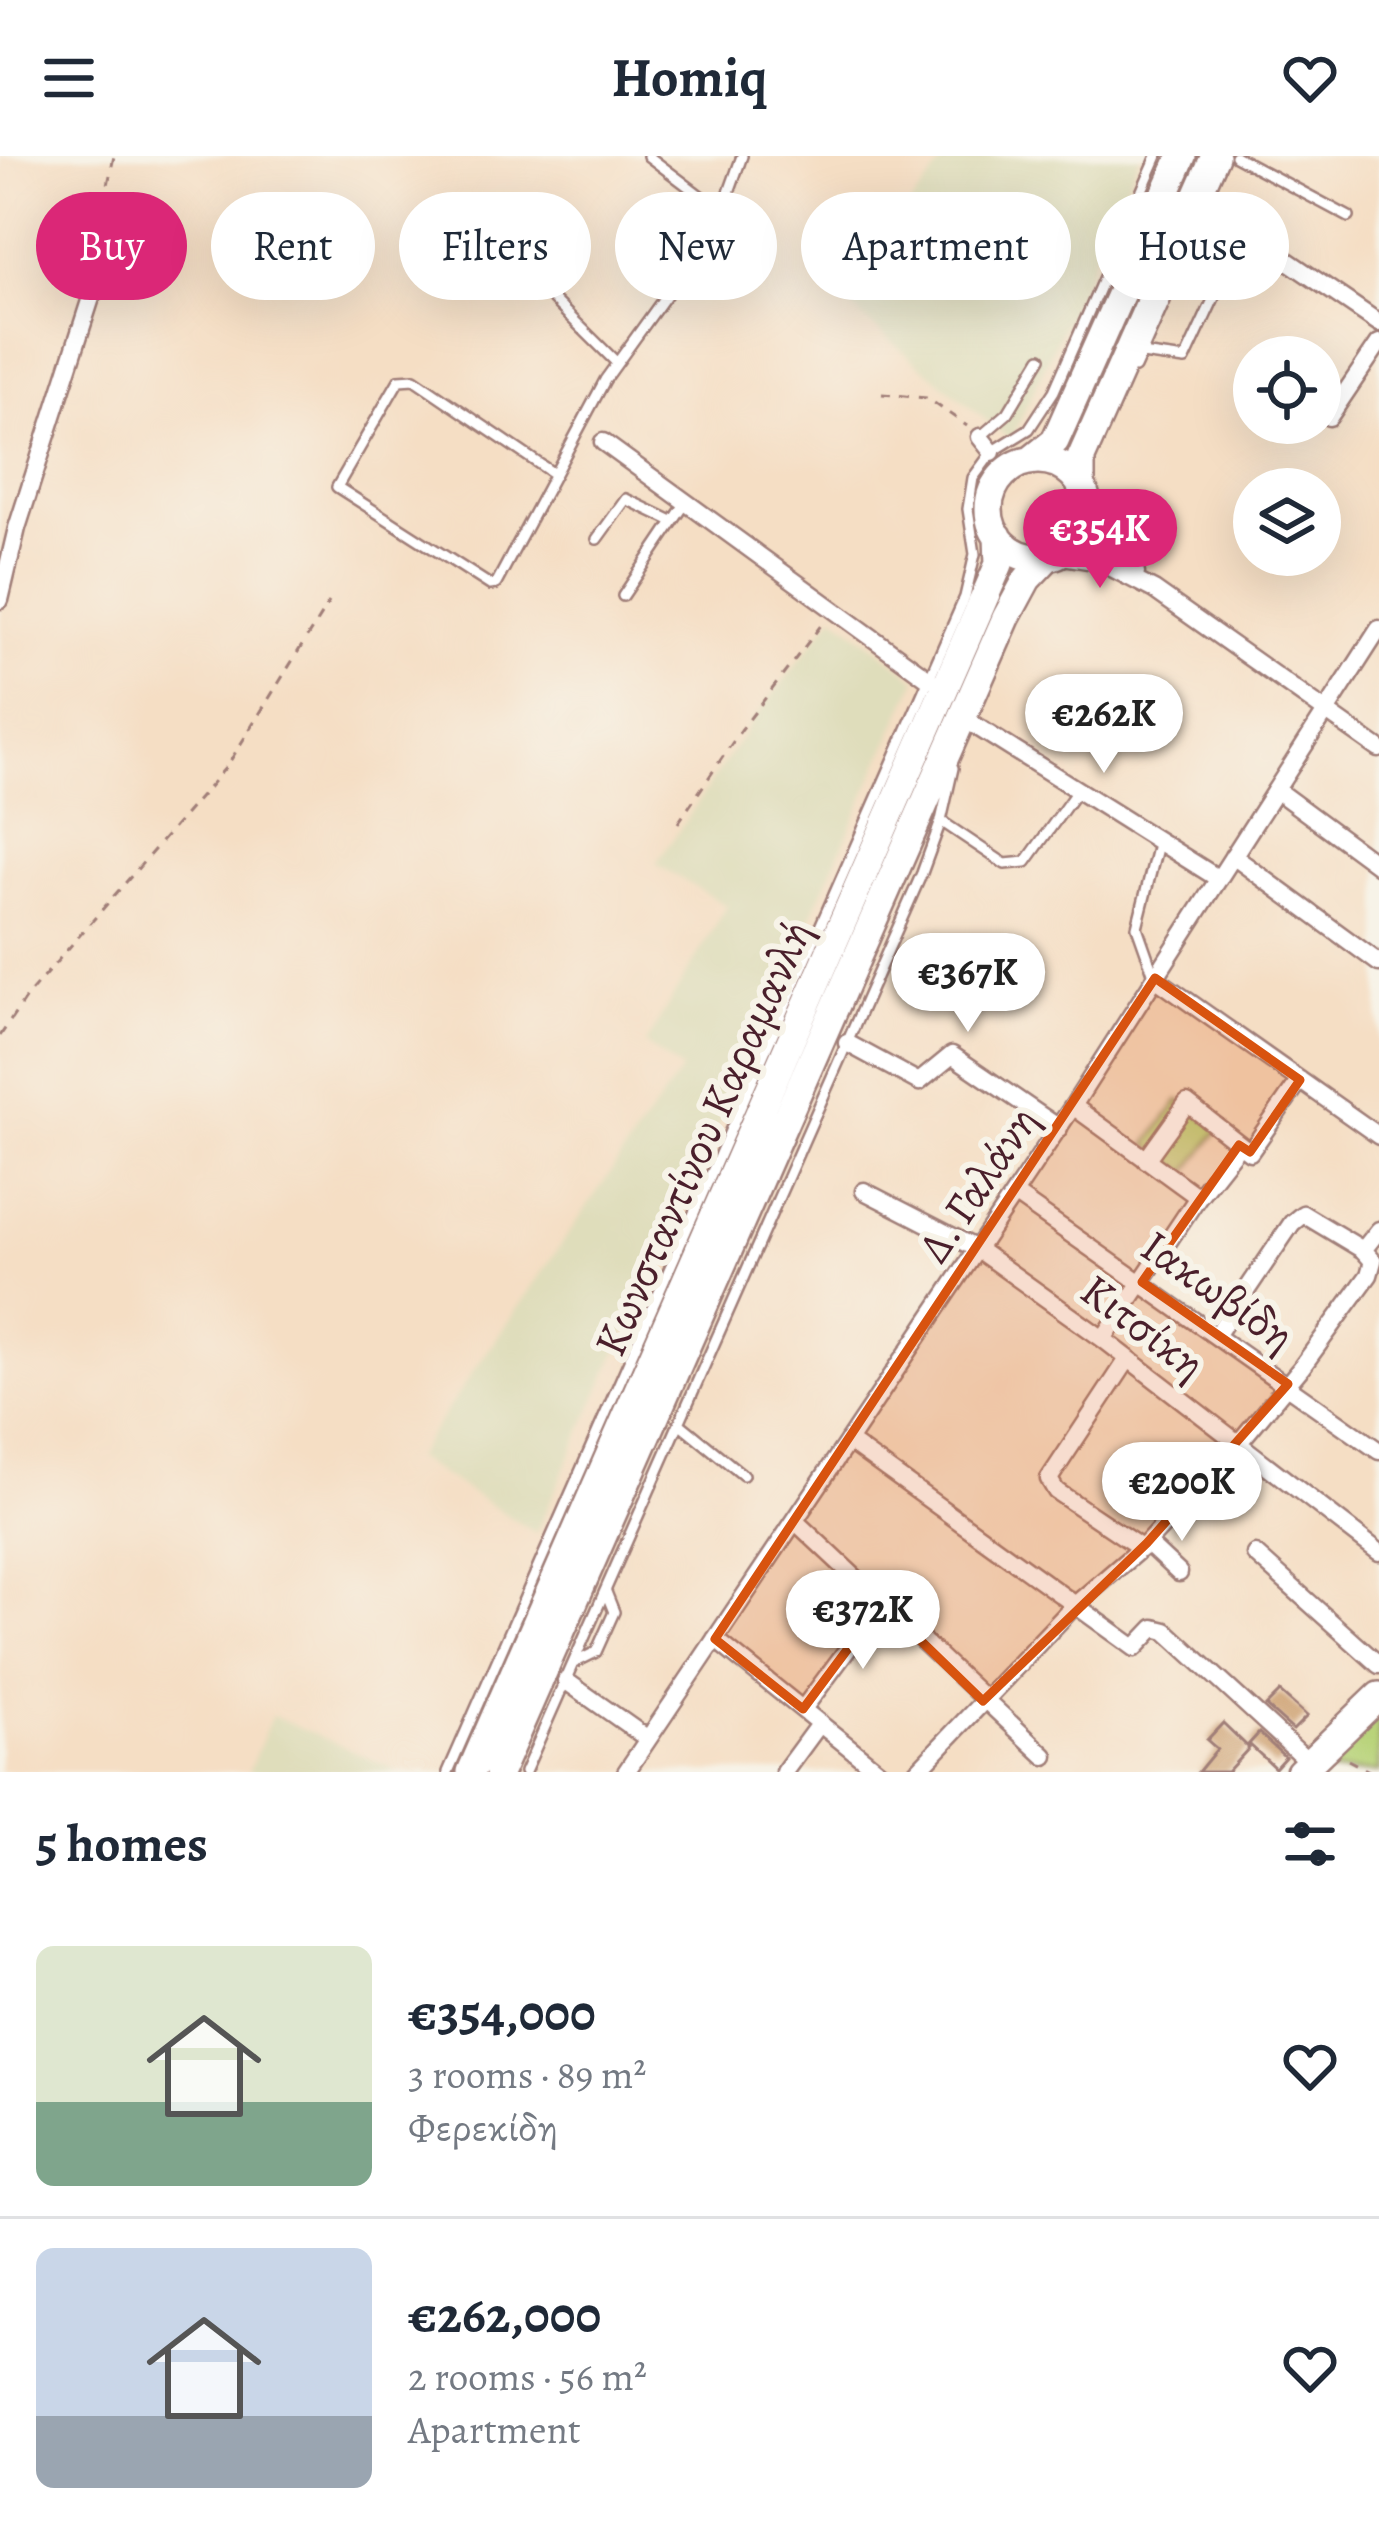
<!DOCTYPE html>
<html lang="en">
<head>
<meta charset="utf-8">
<style>
	:root { --surface:#fff; --page:#f2f2f3; --text:#1f2937; --muted:#747a83; --line:#e0e1e3; --accent:#db2777 }
	body { margin:0; font-family:Alegreya,serif; background:var(--page); color:var(--text); height:100vh; display:flex; flex-direction:column; font-size:45px; white-space:nowrap }
	* { box-sizing:border-box; margin:0 }
	p { font-size:39px; color:var(--muted) }
	.icon { flex:none; width:66px; height:66px; fill:none; stroke:currentColor; stroke-width:2; stroke-linecap:round; stroke-linejoin:round }
	.map { position:relative; height:1616px; overflow:hidden }
	.panel { display:flex; flex-direction:column; background:var(--surface); flex:1 }
	.panel>* { flex:none }
	.banner { position:absolute; left:36px; top:36px; width:1308px; height:108px; display:flex; gap:24px }
	.buttons { position:absolute; left:1233px; top:180px; display:grid; gap:24px }
	.buttons a { display:grid; place-items:center; width:108px; height:108px; border-radius:50%; background:var(--surface); box-shadow:0 12px 48px #0002; font-size:60px }
	.price { position:absolute; translate:-50% -102px; padding:0 27px; border-radius:42px; background:#fff; color:#222; font-size:39px; line-height:78px; filter:drop-shadow(0 3px 6px #0008) }
	.price::after { content:''; position:absolute; left:50%; top:72px; width:36px; height:27px; margin-left:-18px; background:inherit; clip-path:polygon(0 0,100% 0,50% 100%) }
	.price.current { background:var(--accent); color:#fff }
	ul { padding:0; list-style:none }
	li { display:flex; align-items:center; gap:36px; height:300px; padding:0 36px }
	li+li { border-top:3px solid var(--line) }
	li span { display:grid; place-items:center; flex:none; width:336px; height:240px; border-radius:18px; color:#555 }
	li>.icon { margin-inline-start:auto }
	span .icon { width:144px; height:144px; fill:#fffc; stroke-width:1 }
	li b { font-size:51px }
	h2 { display:flex; justify-content:space-between; align-items:center; height:144px; padding:0 36px; font-size:51px }
	.chip { padding:0 42px; border-radius:54px; background:var(--surface); box-shadow:0 12px 48px #0002; font-size:42px; line-height:108px }
	.chip.current { background:var(--accent); color:#fff }
	header { display:flex; justify-content:space-between; align-items:center; height:156px; padding:0 36px; background:var(--surface); font-size:54px; font-weight:700 }
	.map>svg:first-child { display:block }
	.built { fill:#dfddbb }
	.green { fill:#b8d379; stroke:#817952; stroke-width:3 }
	.building { fill:#ca9a68 }
	.lines { fill:none; stroke-linecap:round; stroke-linejoin:round }
	.lane-casing { stroke:#a07e78; stroke-width:14 }
	.street-casing { stroke:#a07e78; stroke-width:21 }
	.primary-casing { stroke:#a07e78; stroke-width:32 }
	.path { stroke:#a07e78; stroke-width:3; stroke-dasharray:9 9; stroke-linecap:butt }
	.lane { stroke:#fff; stroke-width:9 }
	.street { stroke:#fff; stroke-width:16 }
	.primary { stroke:#fff; stroke-width:27 }
	.marked { fill:#d8530f; fill-opacity:0.2; stroke:#d8530f; stroke-width:9; stroke-linejoin:round }
	.labels { text-anchor:middle; dominant-baseline:central; stroke-width:12; stroke-linejoin:round; paint-order:stroke }
	.street-label { font-size:45px; fill:#4a1f2b; stroke:#f7f3e8 }
</style>
</head>
<body>
<header><svg class="icon" aria-label="menu" viewBox="0 0 24 24"><path d="M4 6h16M4 12h16M4 18h16"/></svg>Homiq<svg class="icon" aria-label="heart" viewBox="0 0 24 24"><path d="M12 20l-8-8c-3-5 5-10 8-4 3-6 11-1 8 4z"/></svg></header>
<div class="map">
<svg width="1379" height="1616" viewBox="0 0 1379 1616">
	<rect width="100%" height="100%" fill="#f7f3e8"/>
	<filter id="ink" filterUnits="userSpaceOnUse"><feTurbulence type="fractalNoise" baseFrequency=".00833" numOctaves="2"/><feDisplacementMap in="SourceGraphic" scale="24" xChannelSelector="R" yChannelSelector="G"/><feConvolveMatrix kernelMatrix="1 2 1 2 8 2 1 2 1" color-interpolation-filters="sRGB"/></filter>
	<filter id="wash" filterUnits="userSpaceOnUse"><feTurbulence type="fractalNoise" baseFrequency=".004" numOctaves="4" result="noise"/><feDisplacementMap in="SourceGraphic" scale="48" xChannelSelector="R" yChannelSelector="G"/><feGaussianBlur stdDeviation="2.7" result="paint"/><feColorMatrix in="noise" values="0 0 0 0 0 0 0 0 0 0 0 0 0 0 0 0 0 1.4 0 .05"/><feComposite in="paint" operator="in"/></filter>
	<g filter="url(#wash)">
		<rect width="100%" height="100%" fill="#f5dec4"/>
		<!-- built -->
		<path class="built" d="M 948,0 L 1140,0 L 1011,285 L 840,142 Z
			M 834,459 L 917,523 L 536,1377 L 414,1302 L 681,914 L 645,888 L 727,750 L 656,708 L 747,573 Z
			M 272,1559 L 400,1616 L 248,1616 Z"/>
		<!-- green -->
		<path class="green" d="M 1179,944 L 1219,973 L 1187,1017 L 1147,988 Z
			M 1379,1553 L 1379,1616 L 1314,1616 Z"/>
		<g id="blocks">
			<!-- building -->
			<path class="building" d="M 1280,1536 L 1307,1560 L 1293,1574 L 1266,1550 Z
				M 1223,1567 L 1249,1592 L 1227,1616 L 1198,1616 L 1217,1593 L 1207,1584 Z
				M 1259,1577 L 1285,1601 L 1275,1612 L 1249,1588 Z"/>
		</g>
	</g>
	<g filter="url(#ink)">
		<use href="#blocks" fill-opacity="0" stroke="#a07e78" stroke-width="3"/>
		<g class="lines">
			<!-- lane casing -->
			<g class="lane-casing">
				<path id="lane" d="M 648,0 L 722,56
					M 1235,0 L 1349,61
					M 522,113 L 617,207
					M 1142,198 L 1185,204 L 1219,131 L 1215,119 L 1189,92
					M 1135,212 L 1165,145
					M 980,281 L 1008,257 L 1041,202
					M 554,318 L 414,223 L 399,224 L 337,331 L 490,429 L 496,428 L 605,224 L 718,67 L 742,0
					M 597,383 L 626,343 L 672,365
					M 623,440 L 687,345
					M 941,665 L 1005,708 L 1026,706 L 1077,635
					M 1155,822 L 1137,771 L 1159,684
					M 679,1267 L 743,1319
					M 574,1507 L 596,1496 L 614,1456 L 606,1436
					M 448,1616 L 965,441 L 975,398 L 968,353 L 973,322 L 992,296 L 1029,273 L 1054,235 L 1157,0
					M 525,1616 L 922,717 L 941,665 L 953,612"/>
			</g>
			<!-- street casing -->
			<g class="street-casing">
				<path id="street" d="M 1207,50 L 1379,167
					M 1329,261 L 1379,187
					M 980,281 L 992,296
					M 603,286 L 929,523
					M 1087,354 L 1108,389 L 1136,417
					M 1056,399 L 1100,406 L 1154,434 L 1379,593
					M 0,444 L 17,372 L 106,95
					M 963,562 L 1219,723
					M 1276,634 L 1379,710
					M 1233,700 L 1379,807
					M 1155,822 L 1379,980
					M 847,887 L 919,926 L 952,899 L 1059,972
					M 1073,950 L 1198,1041
					M 1146,1004 L 1187,947 L 1250,996 L 1300,924
					M 864,1035 L 977,1093 L 1103,1183 L 1379,1396
					M 1014,1038 L 1379,1295
					M 1363,1094 L 1379,1074
					M 1103,1183 L 1198,1041 L 1239,989
					M 1128,1203 L 1049,1323 L 1056,1335 L 1141,1392
					M 848,1285 L 1135,1492 L 1154,1472 L 1166,1475 L 1310,1607
					M 795,1365 L 1045,1600
					M 1147,1387 L 1179,1417
					M 1255,1398 L 1379,1509
					M 715,1483 L 880,1616
					M 566,1525 L 648,1583
					M 803,1553 L 882,1447
					M 626,1616 L 1073,950 L 1379,473
					M 784,1616 L 820,1567
					M 916,1616 L 1075,1449 L 1147,1387 L 1237,1289 L 1301,1212 L 1369,1119 L 1373,1105 L 1363,1094 L 1303,1058 L 1292,1067 L 1217,1178"/>
			</g>
			<!-- primary casing -->
			<g class="primary-casing">
				<path id="primary" d="M989 353a49 49 0 1 1 98 0a49 49 0 1 1-98 0Z
					M 1030,305 L 1055,285 L 1182,0
					M 1081,331 L 1081,302 L 1215,0
					M 471,1616 L 999,408 L 998,380
					M 499,1616 L 1006,462 L 1027,423 L 1048,401
					M 1300,1616 L 1379,1540"/>
			</g>
			<!-- path -->
			<path class="path" d="M 102,81 L 101,62 L 114,0
				M 882,238 L 927,242 L 967,270
				M 678,667 L 741,574 L 822,468
				M 0,880 L 27,840 L 227,610 L 329,446
				M 1348,1604 L 1371,1616"/>
			<!-- lane -->
			<use href="#lane" class="lane"/>
			<!-- street -->
			<use href="#street" class="street"/>
			<!-- primary -->
			<use href="#primary" class="primary"/>
		</g>
	</g>
	<!-- marked area -->
	<path class="marked" d="M 1155,822 L 1300,924 L 1250,996 L 1239,989 L 1142,1126 L 1288,1228 L 1147,1387 L 983,1545 L 882,1447 L 803,1553 L 715,1483 Z"/>
	<g class="labels">
		<!-- street labels -->
		<g class="street-label">
			<text transform="translate(703 982) rotate(-66)">Κωνσταντίνου Καραμανλή</text>
			<text transform="translate(978 1028) rotate(-56)">Δ. Γαλάνη</text>
			<text transform="translate(1218 1135) rotate(35)">Ιακωβίδη</text>
			<text transform="translate(1143 1171) rotate(37)">Κιτσίκη</text>
		</g>
	</g>
</svg>
<div class="buttons">
<a><svg class="icon" aria-label="locate" viewBox="0 0 24 24"><circle cx="12" cy="12" r="6"/><path d="M12 2v4M12 18v4M2 12h4M18 12h4"/></svg></a>
<a><svg class="icon" aria-label="layers" viewBox="0 0 24 24"><path d="M12 4l9 5-9 5-9-5zM3 14l9 5 9-5"/></svg></a>
</div>
<b class="price current" style="left:1100px;top:435px">€354K</b>
<b class="price" style="left:1104px;top:620px">€262K</b>
<b class="price" style="left:968px;top:879px">€367K</b>
<b class="price" style="left:1182px;top:1388px">€200K</b>
<b class="price" style="left:863px;top:1516px">€372K</b>
<div class="banner">
<a class="chip current">Buy</a>
<a class="chip">Rent</a>
<a class="chip">Filters</a>
<a class="chip">New</a>
<a class="chip">Apartment</a>
<a class="chip">House</a>
</div>
</div>
<section class="panel">
<h2>5 homes<svg class="icon" aria-label="filters" viewBox="0 0 24 24"><path d="M4 7h16M4 17h16"/><circle cx="9" cy="7" r="2"/><circle cx="15" cy="17" r="2"/></svg></h2>
<ul>
<li><span style="background:linear-gradient(#dfe7d0 65%,#7fa58c 0)"><svg class="icon" aria-label="home" viewBox="0 0 24 24"><path d="M3 11l9-7 9 7M6 9v11h12V9"/></svg></span><div><b>€354,000</b><p>3 rooms · 89 m²</p><p>Φερεκίδη</p></div><svg class="icon" aria-label="heart" viewBox="0 0 24 24"><path d="M12 20l-8-8c-3-5 5-10 8-4 3-6 11-1 8 4z"/></svg></li>
<li><span style="background:linear-gradient(#c9d6e8 70%,#9aa5b1 0)"><svg class="icon" aria-label="home" viewBox="0 0 24 24"><path d="M3 11l9-7 9 7M6 9v11h12V9"/></svg></span><div><b>€262,000</b><p>2 rooms · 56 m²</p><p>Apartment</p></div><svg class="icon" aria-label="heart" viewBox="0 0 24 24"><path d="M12 20l-8-8c-3-5 5-10 8-4 3-6 11-1 8 4z"/></svg></li>
</ul>
</section>
</body>
</html>
